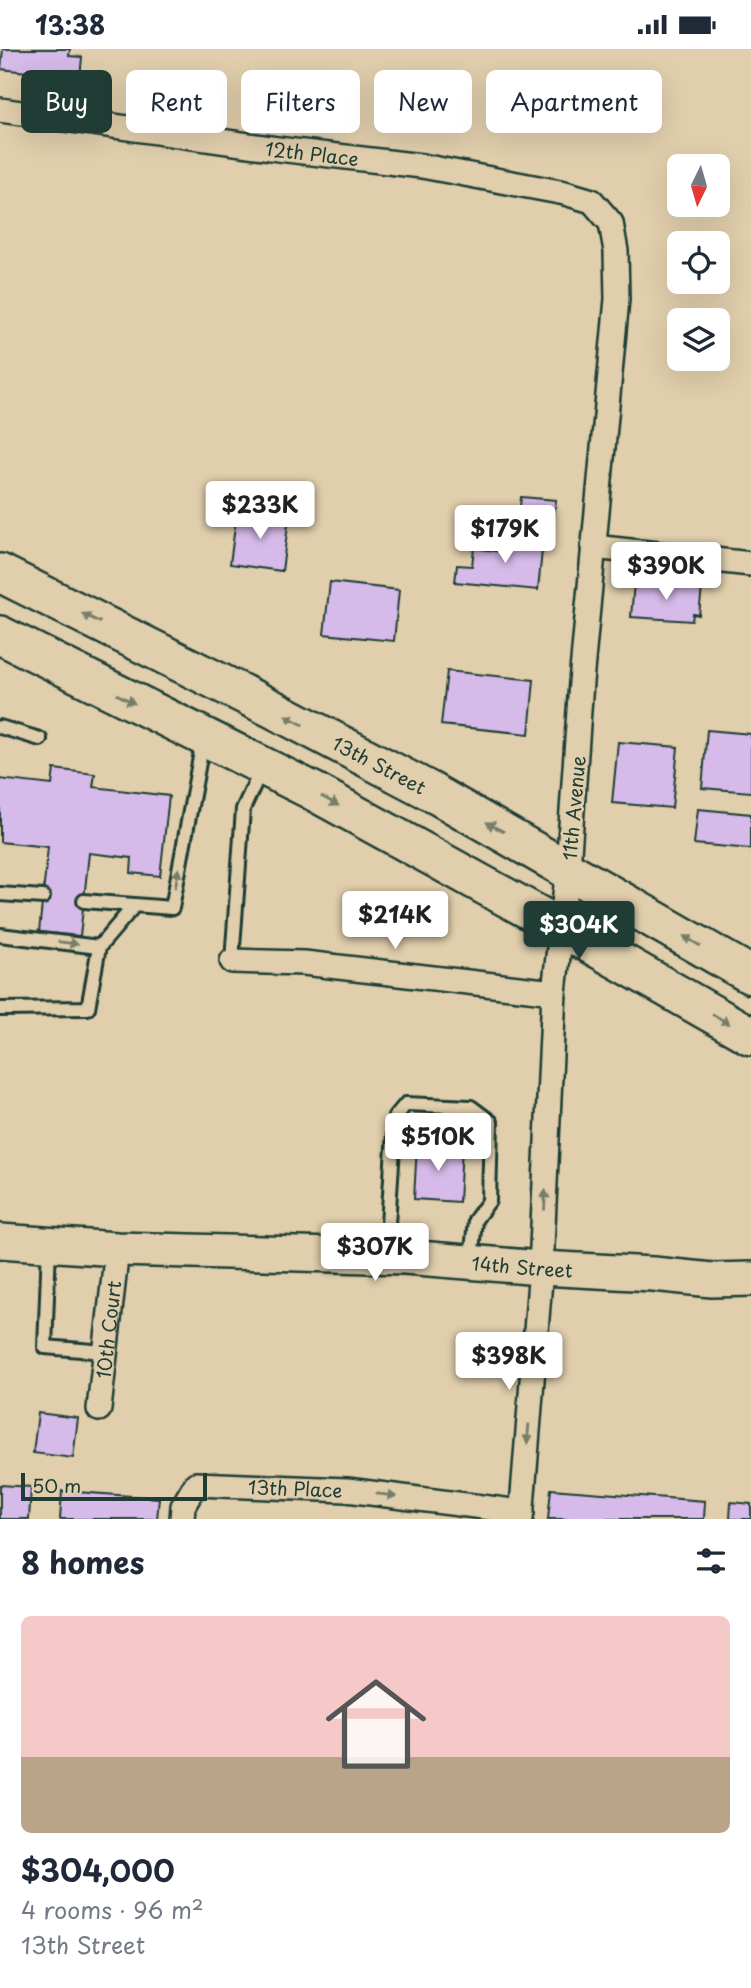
<!DOCTYPE html>
<html lang="en">
<head>
<meta charset="utf-8">
<style>
	:root { --surface:#fff; --page:#f2f2f3; --text:#1f2937; --muted:#747a83; --line:#e0e1e3; --accent:#1f3d34 }
	body { margin:0; font-family:"Playpen Sans",sans-serif; background:var(--page); color:var(--text); height:100vh; display:flex; flex-direction:column; font-size:26px; white-space:nowrap }
	* { box-sizing:border-box; margin:0 }
	p { font-size:23px; color:var(--muted) }
	.icon { flex:none; width:38px; height:38px; fill:none; stroke:currentColor; stroke-width:2; stroke-linecap:round; stroke-linejoin:round }
	.map { position:relative; height:1470px; overflow:hidden }
	.side { display:flex; flex-direction:column; background:var(--surface); flex:1 }
	.side>* { flex:none }
	.banner { position:absolute; left:21px; top:21px; width:710px; height:63px; display:flex; gap:14px }
	.needle { width:46px; rotate:185deg }
	.fabs { position:absolute; left:667px; top:105px; display:grid; gap:14px }
	.fabs a { display:grid; place-items:center; width:63px; height:63px; border-radius:10px; background:var(--surface); box-shadow:0 7px 28px #0002; font-size:35px }
	.scale { position:absolute; left:21px; bottom:18px; width:186px; box-sizing:border-box; padding-left:7px; border:4px solid #1f3d34; border-top:0; font-size:19px; line-height:24px; white-space:nowrap; color:#1f3d34; -webkit-text-stroke:5px #e0ceac; paint-order:stroke }
	.price { position:absolute; translate:-50% -60px; padding:0 16px; border-radius:7px; background:#fff; color:#222; font-size:23px; line-height:46px; filter:drop-shadow(0 2px 4px #0008) }
	.price::after { content:''; position:absolute; left:50%; top:42px; width:21px; height:16px; margin-left:-10px; background:inherit; clip-path:polygon(0 0,100% 0,50% 100%) }
	.price.selected { background:var(--accent); color:#fff }
	ul { padding:0; list-style:none }
	li { display:grid; align-content:center; gap:14px; height:371px; padding:0 21px }
	li+li { border-top:2px solid var(--line) }
	li span { display:grid; place-items:center; height:217px; border-radius:10px; color:#555 }
	li>.icon { margin-inline-start:auto }
	span .icon { width:126px; height:126px; fill:#fffc; stroke-width:1 }
	li b { font-size:30px }
	h2 { display:flex; justify-content:space-between; align-items:center; height:84px; padding:0 21px; font-size:30px }
	.tag { padding:0 24px; border-radius:10px; background:var(--surface); box-shadow:0 7px 28px #0002; font-size:24px; line-height:63px }
	.tag.selected { background:var(--accent); color:#fff }
	.status { display:flex; justify-content:space-between; align-items:center; height:49px; padding:0 35px; background:var(--surface); direction:ltr }
	.status svg { height:19px; fill:currentColor }
	.map>svg:first-child { display:block }
	.building { fill:#d6bae9; stroke:#1f3d34; stroke-width:2 }
	.lines { fill:none; stroke-linecap:round; stroke-linejoin:round }
	.lane-casing { stroke:#1f3d34; stroke-width:18 }
	.street-casing { stroke:#1f3d34; stroke-width:28 }
	.secondary-casing { stroke:#1f3d34; stroke-width:38 }
	.primary-casing { stroke:#1f3d34; stroke-width:42 }
	.lane { stroke:#e0ceac; stroke-width:12 }
	.street { stroke:#e0ceac; stroke-width:23 }
	.secondary { stroke:#e0ceac; stroke-width:33 }
	.primary { stroke:#e0ceac; stroke-width:37 }
	.oneway { fill:#767e6a }
	.labels { text-anchor:middle; dominant-baseline:central; stroke-width:5; stroke-linejoin:round; paint-order:stroke }
	.street-label { font-size:19px; fill:#1f3d34; stroke:#e0ceac }
</style>
</head>
<body>
<div class="status"><b>13:38</b><svg viewBox="0 0 49 12"><path d="M0 12V9h3v3zM5 12V6h3v6zM10 12V3h3v9zM15 12V0h3v12zM26 1h20v11H26zM47 4h2v5h-2z"/></svg></div>
<div class="map">
<svg width="751" height="1470" viewBox="0 0 751 1470">
	<rect width="100%" height="100%" fill="#e0ceac"/>
	<filter id="ink" filterUnits="userSpaceOnUse"><feTurbulence type="fractalNoise" baseFrequency=".0143" numOctaves="2"/><feDisplacementMap in="SourceGraphic" scale="14" xChannelSelector="R" yChannelSelector="G"/><feConvolveMatrix kernelMatrix="1 2 1 2 8 2 1 2 1" color-interpolation-filters="sRGB"/></filter>
	<g filter="url(#ink)">
		<!-- building -->
		<path class="building" d="M 3,0 L 70,0 L 69,7 L 82,8 L 80,29 L 1,20 Z
			M 521,448 L 556,451 L 552,488 L 517,484 Z
			M 237,462 L 289,468 L 282,522 L 230,515 Z
			M 497,488 L 543,492 L 538,541 L 455,533 L 457,516 L 472,517 L 474,499 L 496,502 Z
			M 330,533 L 399,541 L 394,592 L 324,585 Z
			M 634,533 L 702,538 L 699,566 L 693,565 L 692,572 L 631,568 Z
			M 447,622 L 534,631 L 529,685 L 441,676 Z
			M 707,681 L 751,685 L 751,743 L 702,739 Z
			M 618,693 L 678,698 L 672,759 L 612,754 Z
			M 54,720 L 95,725 L 93,738 L 169,747 L 160,827 L 131,824 L 132,809 L 89,804 L 80,887 L 39,883 L 48,798 L 0,793 L 0,730 L 52,736 Z
			M 698,760 L 751,765 L 751,800 L 694,795 Z
			M 417,1095 L 462,1098 L 459,1153 L 414,1150 Z
			M 38,1364 L 78,1369 L 73,1409 L 33,1404 Z
			M 0,1436 L 31,1438 L 29,1470 L 0,1470 Z
			M 551,1440 L 705,1452 L 704,1470 L 548,1470 Z
			M 62,1442 L 159,1449 L 157,1470 L 60,1470 Z
			M 731,1453 L 751,1455 L 751,1470 L 730,1470 Z"/>
		<g class="lines">
			<!-- lane casing -->
			<g class="lane-casing">
				<path id="lane" d="M 0,678 L 40,690
					M 0,845 L 43,848
					M 84,852 L 172,859 L 203,692
					M 0,886 L 99,898 L 88,959 L 0,960
					M 99,898 L 134,857
					M 232,912 L 243,760 L 261,721
					M 49,1197 L 45,1298 L 105,1303
					M 386,1206 L 395,1068 L 406,1055 L 471,1058 L 491,1073 L 489,1152 L 475,1171 L 471,1213"/>
			</g>
			<!-- street casing -->
			<g class="street-casing">
				<g id="street">
					<path id="s1" d="M 0,61 L 278,100 L 422,117 L 565,144 L 592,152 L 611,174 L 616,202 L 617,250 L 581,633 L 568,819 L 554,943 L 541,1219 L 521,1470"/>
					<path d="M 593,498 L 751,515"/>
					<path d="M 232,912 L 304,914 L 554,943"/>
					<path id="s2" d="M 99,1360 L 117,1200"/>
					<path id="s3" d="M 182,1470 L 183,1457 L 196,1435 L 347,1441 L 522,1463"/>
				</g>
			</g>
			<!-- secondary casing -->
			<g class="secondary-casing">
				<g id="secondary">
					<path id="s4" d="M 0,1192 L 117,1200 L 405,1208 L 541,1219 L 653,1225 L 712,1231 L 751,1230"/>
				</g>
			</g>
			<!-- primary casing -->
			<g class="primary-casing">
				<g id="primary">
					<path id="s5" d="M 0,524 L 273,660 L 428,741 L 751,926"/>
					<path d="M 0,586 L 311,741 L 560,878 L 751,987"/>
				</g>
			</g>
			<!-- lane -->
			<use href="#lane" class="lane"/>
			<!-- street -->
			<use href="#street" class="street"/>
			<!-- secondary -->
			<use href="#secondary" class="secondary"/>
			<!-- primary -->
			<use href="#primary" class="primary"/>
		</g>
		<!-- one-way arrows -->
		<defs><path id="oneway-solid" d="M-6-.8H1V-3.2L6.5 0L1 3.2V.8H-6Z" transform="scale(1.75)"/></defs>
		<g class="oneway">
			<use href="#oneway-solid" transform="translate(91 569) rotate(-154)"/>
			<use href="#oneway-solid" transform="translate(126 650) rotate(27)"/>
			<use href="#oneway-solid" transform="translate(294 671) rotate(-152)"/>
			<use href="#oneway-solid" transform="translate(330 752) rotate(29)"/>
			<use href="#oneway-solid" transform="translate(495 778) rotate(-151)"/>
			<use href="#oneway-solid" transform="translate(177 829) rotate(-79)"/>
			<use href="#oneway-solid" transform="translate(692 892) rotate(-149)"/>
			<use href="#oneway-solid" transform="translate(68 894) rotate(7)"/>
			<use href="#oneway-solid" transform="translate(721 970) rotate(30)"/>
			<use href="#oneway-solid" transform="translate(545 1151) rotate(-87)"/>
			<use href="#oneway-solid" transform="translate(528 1385) rotate(95)"/>
			<use href="#oneway-solid" transform="translate(386 1446) rotate(7)"/>
		</g>
	</g>
	<g class="labels">
		<!-- street labels -->
		<g class="street-label">
			<text stroke="none"><textPath href="#s1" startOffset="315">12th Place</textPath></text>
			<text stroke="none"><textPath href="#s5" startOffset="425">13th Street</textPath></text>
			<text transform="translate(573 759) rotate(-85)">11th Avenue</text>
			<text stroke="none"><textPath href="#s4" startOffset="523">14th Street</textPath></text>
			<text stroke="none"><textPath href="#s2" startOffset="80">10th Court</textPath></text>
			<text stroke="none"><textPath href="#s3" startOffset="138">13th Place</textPath></text>
		</g>
	</g>
</svg>
<div class="fabs">
<a><svg class="needle" viewBox="-14 -14 28 28"><path d="M0-13l5 13h-10z" fill="#e53935"/><path d="M0 13l5-13h-10z" fill="#747a83"/></svg></a>
<a><svg class="icon" aria-label="locate" viewBox="0 0 24 24"><circle cx="12" cy="12" r="6"/><path d="M12 2v4M12 18v4M2 12h4M18 12h4"/></svg></a>
<a><svg class="icon" aria-label="layers" viewBox="0 0 24 24"><path d="M12 4l9 5-9 5-9-5zM3 14l9 5 9-5"/></svg></a>
</div>
<div class="scale">50 m</div>
<b class="price" style="left:260px;top:492px">$233K</b>
<b class="price" style="left:505px;top:516px">$179K</b>
<b class="price" style="left:666px;top:553px">$390K</b>
<b class="price" style="left:395px;top:902px">$214K</b>
<b class="price selected" style="left:579px;top:912px">$304K</b>
<b class="price" style="left:438px;top:1124px">$510K</b>
<b class="price" style="left:375px;top:1234px">$307K</b>
<b class="price" style="left:509px;top:1343px">$398K</b>
<div class="banner">
<a class="tag selected">Buy</a>
<a class="tag">Rent</a>
<a class="tag">Filters</a>
<a class="tag">New</a>
<a class="tag">Apartment</a>
</div>
</div>
<section class="side">
<h2>8 homes<svg class="icon" aria-label="filters" viewBox="0 0 24 24"><path d="M4 7h16M4 17h16"/><circle cx="9" cy="7" r="2"/><circle cx="15" cy="17" r="2"/></svg></h2>
<ul>
<li><span style="background:linear-gradient(#f6c9c9 65%,#b9a48a 0)"><svg class="icon" aria-label="home" viewBox="0 0 24 24"><path d="M3 11l9-7 9 7M6 9v11h12V9"/></svg></span><div><b>$304,000</b><p>4 rooms · 96 m²</p><p>13th Street</p></div></li>
</ul>
</section>
</body>
</html>
